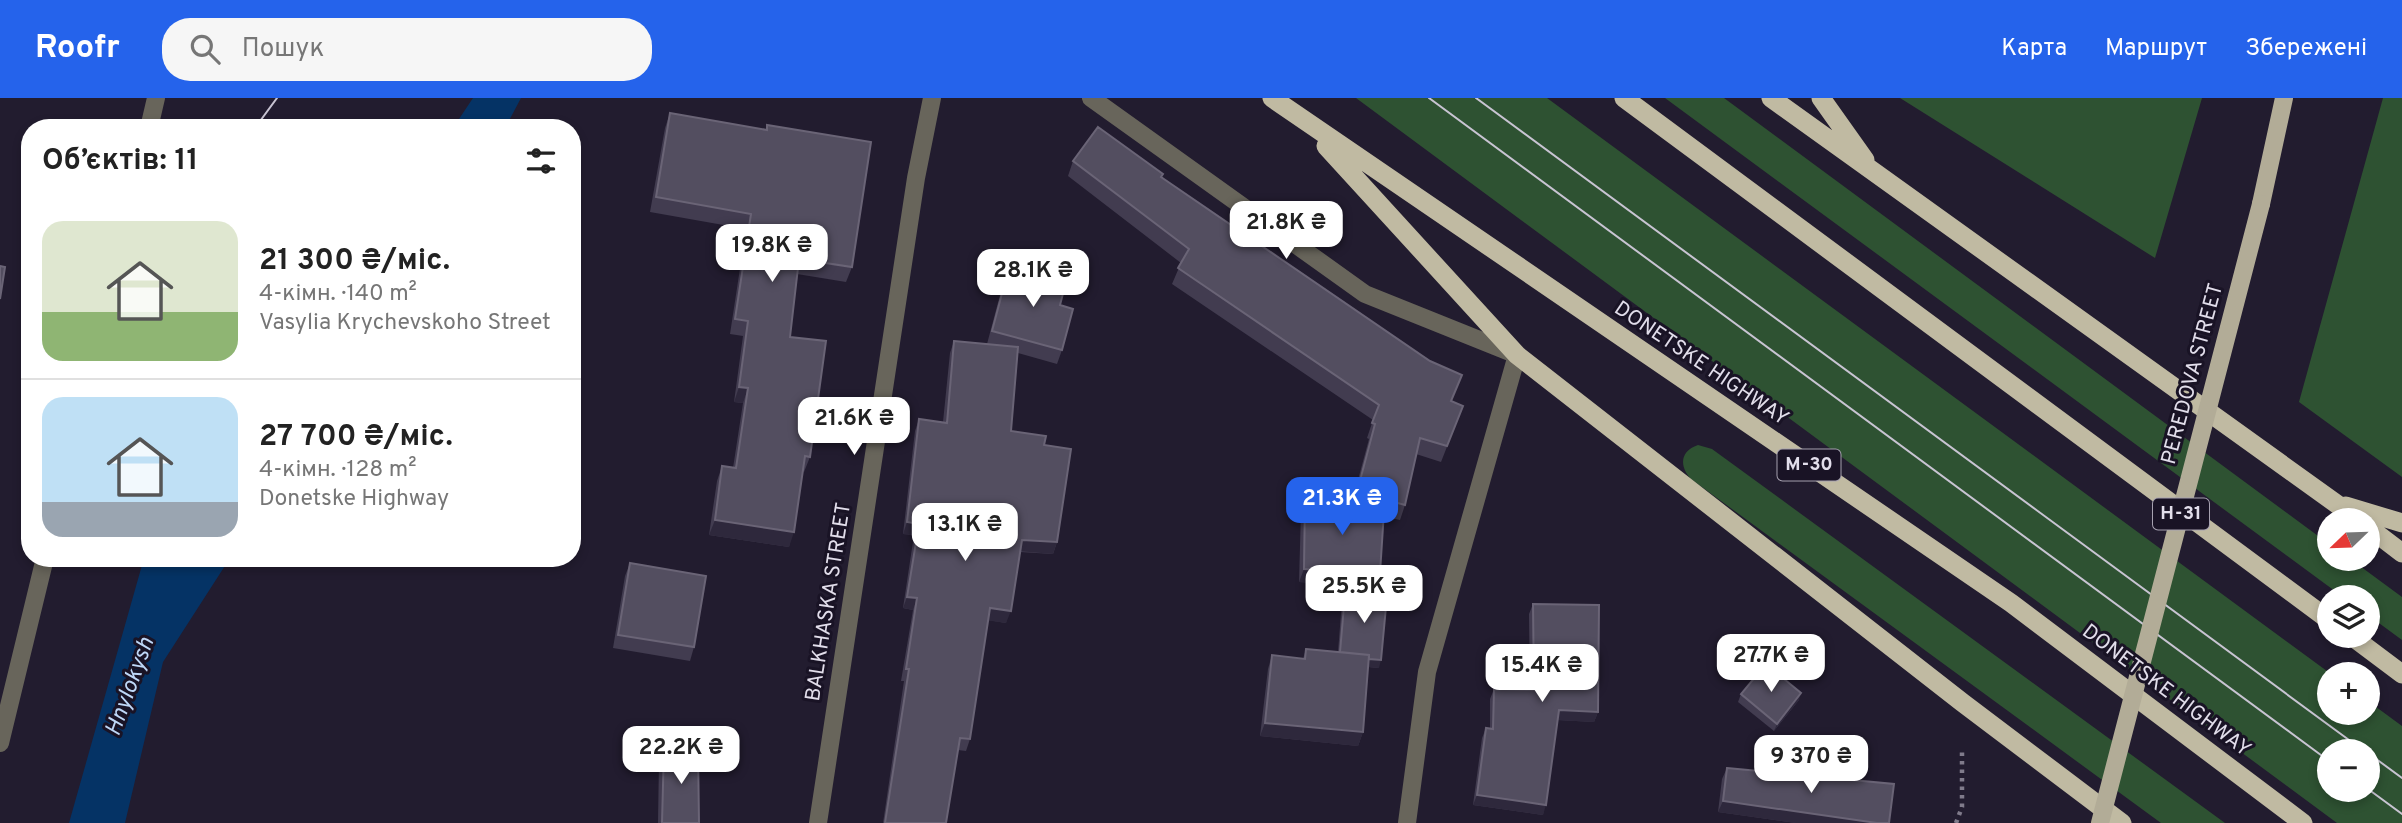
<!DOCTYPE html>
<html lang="uk">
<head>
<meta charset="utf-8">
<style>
	:root { --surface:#fff; --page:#f6f6f6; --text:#222; --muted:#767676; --line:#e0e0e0; --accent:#2563eb }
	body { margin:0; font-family:Overpass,sans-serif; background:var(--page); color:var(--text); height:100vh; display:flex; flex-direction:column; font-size:26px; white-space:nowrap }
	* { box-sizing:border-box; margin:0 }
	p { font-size:23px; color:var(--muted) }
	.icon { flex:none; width:38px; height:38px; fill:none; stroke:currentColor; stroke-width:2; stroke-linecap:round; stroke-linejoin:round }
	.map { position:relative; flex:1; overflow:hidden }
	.drawer { position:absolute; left:21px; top:21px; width:560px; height:448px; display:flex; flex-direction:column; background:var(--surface); border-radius:28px; box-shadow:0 4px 10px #0003 }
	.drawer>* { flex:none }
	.needle { width:46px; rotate:247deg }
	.fabs { position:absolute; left:2317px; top:410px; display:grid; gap:14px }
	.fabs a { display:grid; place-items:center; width:63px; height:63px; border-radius:50%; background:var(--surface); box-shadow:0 4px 10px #0003; font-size:35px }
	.price { position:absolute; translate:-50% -60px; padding:0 16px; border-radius:14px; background:#fff; color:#222; font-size:23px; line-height:46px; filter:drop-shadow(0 2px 4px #0008) }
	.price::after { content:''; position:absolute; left:50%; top:42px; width:21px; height:16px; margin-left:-10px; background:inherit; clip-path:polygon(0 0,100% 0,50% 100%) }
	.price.current { background:var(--accent); color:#fff }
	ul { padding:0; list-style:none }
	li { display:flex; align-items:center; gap:21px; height:175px; padding:0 21px }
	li+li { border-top:2px solid var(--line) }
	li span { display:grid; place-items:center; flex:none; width:196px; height:140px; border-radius:21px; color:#555 }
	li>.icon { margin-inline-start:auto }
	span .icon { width:84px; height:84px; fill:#fffc; stroke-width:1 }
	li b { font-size:30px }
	h2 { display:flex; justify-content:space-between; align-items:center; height:84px; padding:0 21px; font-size:30px }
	header { display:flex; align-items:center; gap:42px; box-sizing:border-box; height:98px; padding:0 35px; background:var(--accent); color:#fff }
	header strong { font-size:33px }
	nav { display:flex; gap:38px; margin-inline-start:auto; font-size:24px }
	.search { width:490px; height:63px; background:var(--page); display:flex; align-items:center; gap:18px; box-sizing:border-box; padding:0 24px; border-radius:28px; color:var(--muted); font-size:26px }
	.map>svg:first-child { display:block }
	.green { fill:#2e5232; fill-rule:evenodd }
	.water { fill:#053365 }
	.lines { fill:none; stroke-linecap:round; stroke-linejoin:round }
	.path { stroke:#807b8b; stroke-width:4.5; stroke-dasharray:3.5 5; stroke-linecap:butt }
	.minor { stroke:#68655b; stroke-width:18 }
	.primary { stroke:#b2ac97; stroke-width:18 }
	.trunk { stroke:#c0baa2; stroke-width:19 }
	.tram { stroke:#c8c4d2; stroke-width:2 }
	.primary-bridge { stroke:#b2ac97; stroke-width:18 }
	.wall { fill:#423c50 }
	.shaded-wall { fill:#2e283c }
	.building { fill:#534e60; stroke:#6a6476; stroke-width:2 }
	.labels { text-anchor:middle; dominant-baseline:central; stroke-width:6; stroke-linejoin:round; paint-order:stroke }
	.shield { fill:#191325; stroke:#a6a1b0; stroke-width:2 }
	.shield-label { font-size:19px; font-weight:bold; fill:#e2deeb }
	.street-label { font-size:21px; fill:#e2deeb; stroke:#191325 }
	.water-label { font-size:23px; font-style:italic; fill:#bed7f7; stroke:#191325 }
</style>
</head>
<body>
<header>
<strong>Roofr</strong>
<div class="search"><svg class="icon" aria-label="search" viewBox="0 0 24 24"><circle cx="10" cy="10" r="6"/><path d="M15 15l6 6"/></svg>Пошук</div>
<nav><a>Карта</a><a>Маршрут</a><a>Збережені</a></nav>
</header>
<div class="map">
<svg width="2402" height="725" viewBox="0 0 2402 725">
	<rect width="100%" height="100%" fill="#221c2f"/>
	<!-- green -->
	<path class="green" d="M 1356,0 L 1547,0 L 2331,576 L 2329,576 L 2329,614 L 2368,614 L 2368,603 L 2402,628 L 2402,725 L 2337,725 ZM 2329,653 L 2368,653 L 2368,691 L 2329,691 Z
		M 1665,0 L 1724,0 L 2329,446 L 2329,460 L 2349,460 L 2402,499 L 2402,542 L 2368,517 L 2368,499 L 2343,499 Z
		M 1900,0 L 2202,0 L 2155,160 Z
		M 2383,0 L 2402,0 L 2402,379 L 2299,304 Z
		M 1698,347 L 1712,351 L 2225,725 L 2161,725 L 1691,381 C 1679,368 1680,353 1698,347 Z"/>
	<!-- water -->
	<path class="water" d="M 473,0 L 521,0 L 505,30 L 453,30 Z
		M 144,460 L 230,460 L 163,564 L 125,725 L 69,725 Z"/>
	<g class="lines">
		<!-- path -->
		<path class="path" d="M 1956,725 L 1962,709 L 1962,651"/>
		<!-- minor -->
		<path class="minor" d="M 1091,0 L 1365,196 L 1517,257 L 1427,574 L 1407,725
			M 149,30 L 156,0
			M 0,645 L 45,460
			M 818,725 L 916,80 L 932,0"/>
		<!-- primary -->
		<path class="primary" d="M 2261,106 L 2284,0"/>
		<!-- trunk -->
		<path class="trunk" d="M 1272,0 L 2011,505 L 2303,725
			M 1624,0 L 2329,522
			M 1771,0 L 2359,422
			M 1821,0 L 1865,62
			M 1326,48 L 1517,257 L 1963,605 L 2122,725
			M 2346,408 L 2402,425
			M 2368,429 L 2402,455
			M 2350,537 L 2402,576"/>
		<!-- tram -->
		<path class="tram" d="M 1429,0 L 2329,663
			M 1476,0 L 2364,653
			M 255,30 L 277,0
			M 2368,655 L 2402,680
			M 2368,691 L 2402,716"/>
		<!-- primary-bridge -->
		<path class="primary-bridge" d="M 2100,725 L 2261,106"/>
	</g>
	<!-- wall -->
	<path class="wall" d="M 670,15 L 766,32 L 767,27 L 852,169 L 846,184 L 797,176 L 790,239 L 810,359 L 804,374 L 803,373 L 789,449 L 709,437 L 717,383 L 722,368 L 733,370 L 743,305 L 734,304 L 743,238 L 730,236 L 746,131 L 650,114 L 665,30 Z
		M 1073,63 L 1161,80 L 1452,304 L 1463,308 L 1441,364 L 1416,356 L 1405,407 L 1400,422 L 1383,418 L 1380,475 L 1375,489 L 1299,484 L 1301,413 L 1305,400 L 1351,408 L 1369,341 L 1367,340 L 1373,322 L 1172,186 L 1181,165 L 1068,78 Z
		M 1009,169 L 1060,207 L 1062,252 L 1057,266 L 1018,255 L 1011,333 L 1044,347 L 1057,444 L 1053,456 L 1020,454 L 1006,525 L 988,522 L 970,641 L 966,653 L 958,652 L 946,725 L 883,725 L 904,583 L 901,583 L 913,512 L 903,510 L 914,437 L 903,436 L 915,333 L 919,321 L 943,324 L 950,255 L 954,243 L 987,246 L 1004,182 Z
		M 630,465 L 694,549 L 690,563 L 613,550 L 625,478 Z
		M 1345,496 L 1379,570 L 1368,569 L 1363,634 L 1358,648 L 1260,638 L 1268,571 L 1272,557 L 1303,561 L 1306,551 L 1338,554 L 1342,503 Z
		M 1533,506 L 1598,614 L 1594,624 L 1558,622 L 1543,717 L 1473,707 L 1482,640 L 1486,630 L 1490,630 L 1490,601 L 1494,591 L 1530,592 L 1529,516 Z
		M 1741,596 L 1799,602 L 1774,633 L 1738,604 Z
		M 664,650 L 699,725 L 658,725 L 659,662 Z
		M 1727,670 L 1889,725 L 1796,725 L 1718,714 L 1722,681 Z"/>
	<!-- shaded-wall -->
	<path class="shaded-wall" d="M 739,289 L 748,290 L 743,305 L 734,304 Z
		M 715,422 L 794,434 L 789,449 L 709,437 Z
		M 907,424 L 919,426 L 914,437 L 903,436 Z
		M 1022,442 L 1057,444 L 1053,456 L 1018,453 Z
		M 1304,471 L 1380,475 L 1375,489 L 1299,484 Z
		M 907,499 L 917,500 L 913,512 L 903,510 Z
		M 990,510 L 1011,513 L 1006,525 L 985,522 Z
		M 1339,559 L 1381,562 L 1379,570 L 1337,566 Z
		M 1801,595 L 1799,602 L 1774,633 L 1777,626 Z
		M 1559,612 L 1598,614 L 1594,624 L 1556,622 Z
		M 1265,625 L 1363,634 L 1358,648 L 1260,638 Z
		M 1477,697 L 1546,707 L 1543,717 L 1473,707 Z
		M 1723,703 L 1877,725 L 1796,725 L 1718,714 Z"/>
	<!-- building -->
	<path class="building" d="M 670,15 L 767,32 L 767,27 L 871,44 L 852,169 L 799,161 L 790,239 L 826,243 L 810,359 L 805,358 L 794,434 L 715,422 L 722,368 L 736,370 L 748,290 L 739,289 L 748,223 L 735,221 L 751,116 L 656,99 Z
		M 1098,29 L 1163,76 L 1161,79 L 1430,263 L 1462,277 L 1451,303 L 1463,308 L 1447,348 L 1420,340 L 1405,407 L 1357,394 L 1375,326 L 1372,325 L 1379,307 L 1178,170 L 1189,151 L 1073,63 Z
		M 0,168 L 5,169 L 0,201 Z
		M 1009,169 L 1066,184 L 1060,207 L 1073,211 L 1062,252 L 992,233 Z
		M 954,243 L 1018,249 L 1011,333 L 1046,338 L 1044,347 L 1071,351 L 1057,444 L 1022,442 L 1011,513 L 990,510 L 970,641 L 960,640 L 946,725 L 885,725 L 909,571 L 906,571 L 917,500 L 907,499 L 919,426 L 907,424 L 919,321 L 947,325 Z
		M 1305,400 L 1384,413 L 1380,475 L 1304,471 Z
		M 630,465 L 706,478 L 694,549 L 618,537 Z
		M 1345,496 L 1387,498 L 1381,562 L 1369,561 L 1369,557 L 1340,554 Z
		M 1533,506 L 1599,507 L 1598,614 L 1559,612 L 1546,707 L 1477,697 L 1486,630 L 1493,631 L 1494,591 L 1534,592 Z
		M 1306,551 L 1369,557 L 1363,634 L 1265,625 L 1272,557 L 1305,561 Z
		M 1766,566 L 1801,595 L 1777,626 L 1741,596 Z
		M 664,650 L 698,650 L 699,725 L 662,725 Z
		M 1727,670 L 1894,686 L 1889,725 L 1877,725 L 1723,703 Z"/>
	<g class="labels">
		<!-- shield labels -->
		<g class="shield">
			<rect x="1777.5" y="351.5" width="63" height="31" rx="5"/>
			<rect x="2153" y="400.5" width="56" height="31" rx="5"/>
		</g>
		<g class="shield-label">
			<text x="1809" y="367">М-30</text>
			<text x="2181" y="416">Н-31</text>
		</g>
		<!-- street labels -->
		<g class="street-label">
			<text transform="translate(1701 266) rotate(34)">DONETSKE HIGHWAY</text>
			<text transform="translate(2193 276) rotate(-75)">PEREDOVA STREET</text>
			<text transform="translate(829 504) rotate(-81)">BALKHASKA STREET</text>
			<text transform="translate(2166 593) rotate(37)">DONETSKE HIGHWAY</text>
		</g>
		<!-- water labels -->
		<g class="water-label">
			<text transform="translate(131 589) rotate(-70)">Hnylokysh</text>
		</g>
	</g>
</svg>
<div class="fabs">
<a><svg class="needle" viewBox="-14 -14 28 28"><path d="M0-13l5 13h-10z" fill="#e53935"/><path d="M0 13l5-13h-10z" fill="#767676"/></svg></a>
<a><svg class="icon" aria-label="layers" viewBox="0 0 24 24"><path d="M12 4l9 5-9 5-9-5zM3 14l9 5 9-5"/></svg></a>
<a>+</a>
<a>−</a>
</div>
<b class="price" style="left:1286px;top:163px">21.8K ₴</b>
<b class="price" style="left:772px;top:186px">19.8K ₴</b>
<b class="price" style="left:1033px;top:211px">28.1K ₴</b>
<b class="price" style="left:854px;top:359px">21.6K ₴</b>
<b class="price current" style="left:1342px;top:439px">21.3K ₴</b>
<b class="price" style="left:965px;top:465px">13.1K ₴</b>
<b class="price" style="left:1364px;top:527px">25.5K ₴</b>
<b class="price" style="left:1771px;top:596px">27.7K ₴</b>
<b class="price" style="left:1542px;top:606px">15.4K ₴</b>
<b class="price" style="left:681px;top:688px">22.2K ₴</b>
<b class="price" style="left:1811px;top:697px">9 370 ₴</b>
<section class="drawer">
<h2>Об’єктів: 11<svg class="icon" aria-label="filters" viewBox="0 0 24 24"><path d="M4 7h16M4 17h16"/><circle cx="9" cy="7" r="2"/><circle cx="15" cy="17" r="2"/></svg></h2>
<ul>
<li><span style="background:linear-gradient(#dfe7d0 65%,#8fb573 0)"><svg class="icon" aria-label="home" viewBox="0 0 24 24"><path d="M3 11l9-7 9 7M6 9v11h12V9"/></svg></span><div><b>21 300 ₴/міс.</b><p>4-кімн. · 140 m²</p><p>Vasylia Krychevskoho Street</p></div></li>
<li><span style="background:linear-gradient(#bfe0f5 75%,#9aa5b1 0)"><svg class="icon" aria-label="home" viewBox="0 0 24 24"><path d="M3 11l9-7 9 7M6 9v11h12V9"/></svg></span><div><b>27 700 ₴/міс.</b><p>4-кімн. · 128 m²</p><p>Donetske Highway</p></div></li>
</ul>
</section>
</div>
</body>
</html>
